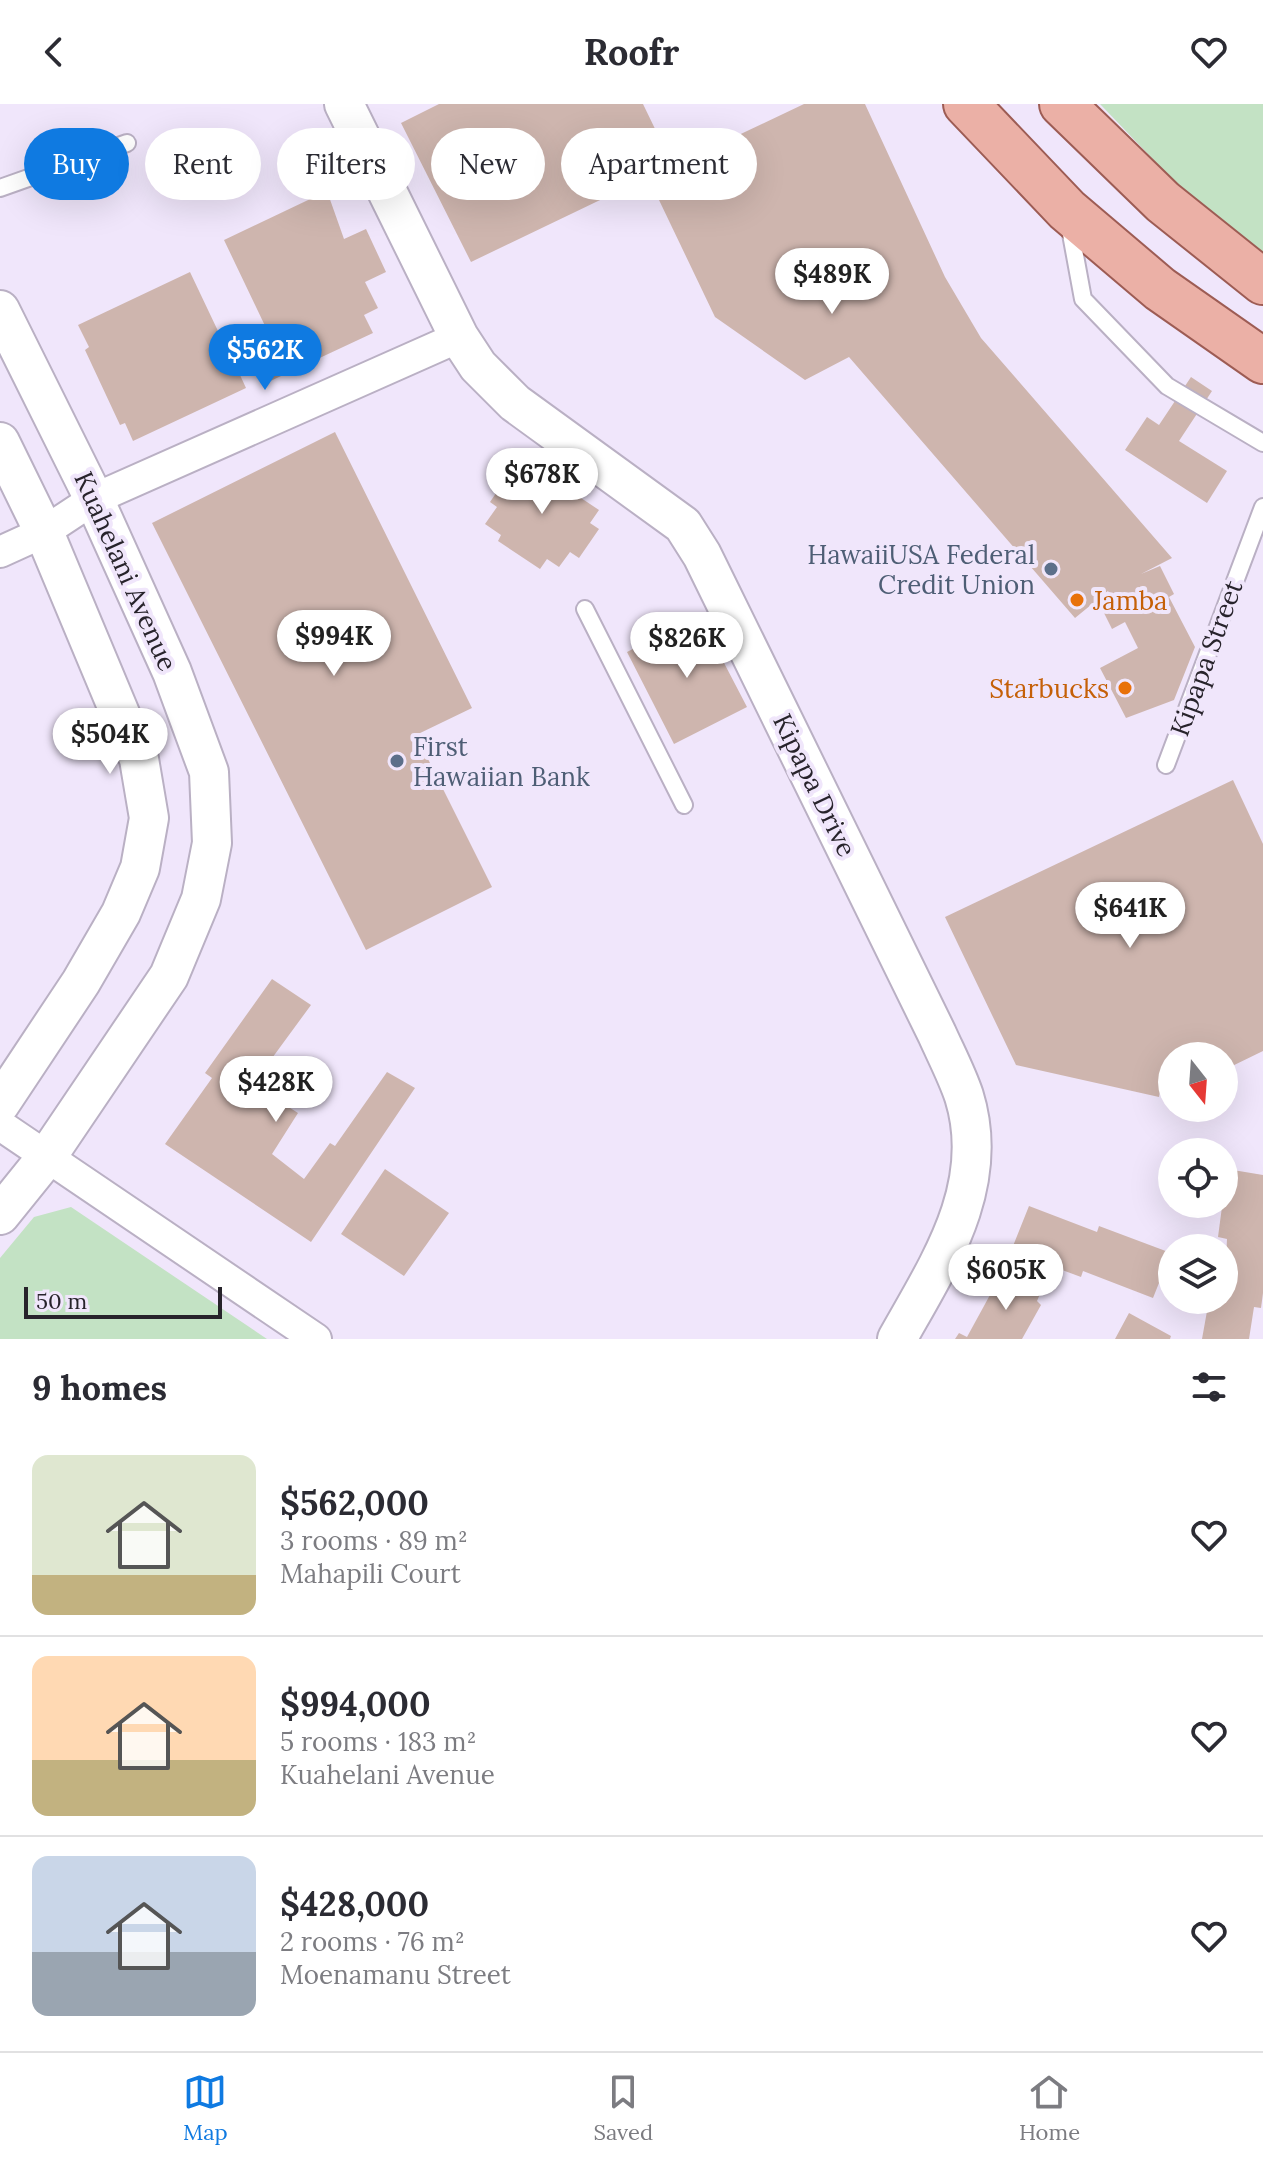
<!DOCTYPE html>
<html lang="en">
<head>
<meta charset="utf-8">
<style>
	:root { --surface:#fff; --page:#f7f7f7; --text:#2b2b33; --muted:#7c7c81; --line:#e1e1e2; --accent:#0f7ae1 }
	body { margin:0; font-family:Lora,serif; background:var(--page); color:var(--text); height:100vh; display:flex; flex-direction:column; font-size:30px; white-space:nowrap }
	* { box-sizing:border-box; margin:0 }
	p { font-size:26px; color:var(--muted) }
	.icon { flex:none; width:44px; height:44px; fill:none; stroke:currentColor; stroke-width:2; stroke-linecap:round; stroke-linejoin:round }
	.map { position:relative; height:1235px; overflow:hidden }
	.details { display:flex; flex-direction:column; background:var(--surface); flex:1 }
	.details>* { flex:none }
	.hud { position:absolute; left:24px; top:24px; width:800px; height:72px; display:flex; gap:16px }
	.needle { width:52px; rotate:163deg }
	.tools { position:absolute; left:1158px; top:938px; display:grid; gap:16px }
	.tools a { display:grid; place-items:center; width:80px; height:80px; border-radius:50%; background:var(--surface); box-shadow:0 8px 32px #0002; font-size:40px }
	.scale { position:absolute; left:24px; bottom:20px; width:198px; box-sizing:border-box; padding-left:8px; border:4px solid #27232b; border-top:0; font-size:22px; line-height:28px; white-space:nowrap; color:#27232b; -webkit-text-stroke:6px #f0e6fb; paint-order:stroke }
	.price { position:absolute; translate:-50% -68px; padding:0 18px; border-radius:28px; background:#fff; color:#222; font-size:26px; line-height:52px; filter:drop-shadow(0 2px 4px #0008) }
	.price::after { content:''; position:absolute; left:50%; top:48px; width:24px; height:18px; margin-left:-12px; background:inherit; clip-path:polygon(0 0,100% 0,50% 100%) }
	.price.selected { background:var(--accent); color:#fff }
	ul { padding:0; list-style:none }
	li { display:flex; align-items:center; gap:24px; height:200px; padding:0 32px }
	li+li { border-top:2px solid var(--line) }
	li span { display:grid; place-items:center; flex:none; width:224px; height:160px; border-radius:16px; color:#555 }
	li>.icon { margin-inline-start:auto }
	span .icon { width:96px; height:96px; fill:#fffc; stroke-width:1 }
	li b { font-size:34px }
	h2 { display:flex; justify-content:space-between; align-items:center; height:96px; padding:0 32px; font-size:34px }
	.pill { padding:0 28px; border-radius:36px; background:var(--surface); box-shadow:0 8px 32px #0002; font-size:28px; line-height:72px }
	.pill.selected { background:var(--accent); color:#fff }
	header { display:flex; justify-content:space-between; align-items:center; height:104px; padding:0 32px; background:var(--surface); font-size:36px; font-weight:700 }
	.tab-bar { display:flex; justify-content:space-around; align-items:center; height:112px; border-top:2px solid var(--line); background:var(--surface); font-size:22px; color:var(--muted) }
	.tab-bar a { display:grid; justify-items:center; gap:4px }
	.tab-bar .selected { color:var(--accent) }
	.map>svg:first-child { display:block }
	.green { fill:#c3e2c4 }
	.building { fill:#ceb5ae }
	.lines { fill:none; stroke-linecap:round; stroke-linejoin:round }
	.service-casing { stroke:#bab0c4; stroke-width:20 }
	.minor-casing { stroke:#bab0c4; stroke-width:34 }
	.tertiary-casing { stroke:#bab0c4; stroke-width:42 }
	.primary-casing { stroke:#9d5c54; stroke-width:48 }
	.service { stroke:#fff; stroke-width:16 }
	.minor { stroke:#fff; stroke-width:30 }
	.tertiary { stroke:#fff; stroke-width:38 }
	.primary { stroke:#ebb0a6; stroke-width:44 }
	.service-dot { fill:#5c6f8a; stroke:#f0e6fb; stroke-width:3 }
	.food-dot { fill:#e8710a; stroke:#f0e6fb; stroke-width:3 }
	.labels { text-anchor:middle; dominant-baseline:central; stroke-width:8; stroke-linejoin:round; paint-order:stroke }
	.service-label { font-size:26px; fill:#4e5e75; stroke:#f0e6fb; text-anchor:end }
	.street-label { font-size:26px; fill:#27232b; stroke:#f0e6fb }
	.food-label { font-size:26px; fill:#c56008; stroke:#f0e6fb; text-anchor:start }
</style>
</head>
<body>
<header><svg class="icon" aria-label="back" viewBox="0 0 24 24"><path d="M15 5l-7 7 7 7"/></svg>Roofr<svg class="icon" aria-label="heart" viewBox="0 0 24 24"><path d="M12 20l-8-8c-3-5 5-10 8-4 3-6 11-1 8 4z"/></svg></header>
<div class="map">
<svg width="1263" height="1235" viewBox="0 0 1263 1235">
	<rect width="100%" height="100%" fill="#f0e6fb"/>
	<!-- green -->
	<path class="green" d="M 1100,0 L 1263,0 L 1263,149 L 1194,98 Z
		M 71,1103 L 267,1235 L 0,1235 L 0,1154 L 34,1113 Z"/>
	<!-- building -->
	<path class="building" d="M 439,0 L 643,0 L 673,62 L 804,0 L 865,0 L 945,173 L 981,234 L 1172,454 L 1141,470 L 1160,462 L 1174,490 L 1169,493 L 1195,543 L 1174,596 L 1126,614 L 1100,564 L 1138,544 L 1125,518 L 1112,525 L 1102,505 L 1115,499 L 1108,487 L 1075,514 L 849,253 L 805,276 L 715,213 L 648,73 L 471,158 L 401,19 Z
		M 327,87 L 344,135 L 366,125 L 386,168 L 365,178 L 378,204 L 364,211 L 373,229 L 264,280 L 256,264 L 240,271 L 246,284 L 133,337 L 125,319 L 120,321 L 85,246 L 89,243 L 78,221 L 190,168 L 227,246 L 267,226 L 224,136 Z
		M 1191,273 L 1212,287 L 1179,337 L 1227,367 L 1207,399 L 1125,346 L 1147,313 L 1159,321 Z
		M 335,328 L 472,604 L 416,631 L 492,783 L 366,846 L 152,419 Z
		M 532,356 L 552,370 L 556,365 L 584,384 L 578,392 L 599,406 L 590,419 L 599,425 L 579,454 L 570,448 L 559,463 L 547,455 L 540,465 L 498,437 L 501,431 L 485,420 L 497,403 L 490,398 L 513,364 L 522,370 Z
		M 699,511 L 747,603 L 674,640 L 627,548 Z
		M 1233,676 L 1263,740 L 1263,947 L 1224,966 L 1224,952 L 1208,952 L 1204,942 L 1183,952 L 1172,952 L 1172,957 L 1164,961 L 1159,993 L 1016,961 L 945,813 Z
		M 272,875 L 311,901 L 253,980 L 298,1009 L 272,1050 L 304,1075 L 330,1039 L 335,1042 L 387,968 L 415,984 L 311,1138 L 165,1040 L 212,974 L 205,969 Z
		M 385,1065 L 449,1109 L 404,1172 L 341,1130 Z
		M 1227,1065 L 1263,1071 L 1263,1189 L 1261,1204 L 1254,1203 L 1249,1235 L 1202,1235 L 1209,1196 L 1224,1196 L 1227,1135 L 1218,1133 Z
		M 1029,1102 L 1097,1128 L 1099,1122 L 1171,1149 L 1153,1194 L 1083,1167 L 1081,1173 L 1011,1147 Z
		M 1002,1169 L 1040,1190 L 1037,1197 L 1041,1201 L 1022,1235 L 955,1235 L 959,1229 L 967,1233 Z
		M 1129,1209 L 1171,1232 L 1170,1235 L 1115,1235 Z"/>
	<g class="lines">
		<!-- service casing -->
		<g class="service-casing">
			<path id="service" d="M 0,84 L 127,39
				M 1069,119 L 1083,195 L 1167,282 L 1263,339
				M 585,505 L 684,701
				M 1166,661 L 1263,403"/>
		</g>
		<!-- minor casing -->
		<g class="minor-casing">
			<path id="minor" d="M 0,448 L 44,428 L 94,395 L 459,233
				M 0,1021 L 316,1235"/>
		</g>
		<!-- tertiary casing -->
		<g class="tertiary-casing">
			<path id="tertiary" d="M 344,0 L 459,233 L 478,262 L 515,299 L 683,421 L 702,451 L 937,930 C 946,950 957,971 964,992 C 992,1082 939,1160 897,1235
				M 0,206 L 94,395 L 172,568 L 209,668 L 212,739 L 201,795 L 169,872 L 46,1054 L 0,1111
				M 0,338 L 44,428 L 139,655 L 149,714 L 140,764 L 121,809 L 81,878 L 0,1000"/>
		</g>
		<!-- primary casing -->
		<g class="primary-casing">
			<path id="primary" d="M 966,0 L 1067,106 L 1160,185 L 1263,257
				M 1062,0 L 1163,98 L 1263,178"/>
		</g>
		<!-- service -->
		<use href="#service" class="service"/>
		<!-- minor -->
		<use href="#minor" class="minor"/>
		<!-- tertiary -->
		<use href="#tertiary" class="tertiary"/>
		<!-- primary -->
		<use href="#primary" class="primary"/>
	</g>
	<!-- markers -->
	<g class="service-dot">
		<circle cx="1051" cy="465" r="8"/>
		<circle cx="397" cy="657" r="8"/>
	</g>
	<g class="food-dot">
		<circle cx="1077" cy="496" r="8"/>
		<circle cx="1125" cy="584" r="8"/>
	</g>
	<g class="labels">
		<!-- service labels -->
		<g class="service-label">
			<text x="1035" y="450">HawaiiUSA Federal<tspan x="1035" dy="30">Credit Union</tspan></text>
			<text x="413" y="642" text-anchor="start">First<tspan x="413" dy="30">Hawaiian Bank</tspan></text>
		</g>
		<!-- street labels -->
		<g class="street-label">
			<text transform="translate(126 467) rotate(66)">Kuahelani Avenue</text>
			<text transform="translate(1206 554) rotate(-70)">Kipapa Street</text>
			<text transform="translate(815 681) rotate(64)">Kipapa Drive</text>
		</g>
		<!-- food labels -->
		<g class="food-label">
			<text x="1093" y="496">Jamba</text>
			<text x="1109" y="584" text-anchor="end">Starbucks</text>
		</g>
	</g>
</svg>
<div class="tools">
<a><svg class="needle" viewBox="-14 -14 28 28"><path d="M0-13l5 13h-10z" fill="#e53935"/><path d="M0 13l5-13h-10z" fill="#7c7c81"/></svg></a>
<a><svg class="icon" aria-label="locate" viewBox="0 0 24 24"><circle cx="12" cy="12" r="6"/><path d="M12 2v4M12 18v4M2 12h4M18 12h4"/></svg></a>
<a><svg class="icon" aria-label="layers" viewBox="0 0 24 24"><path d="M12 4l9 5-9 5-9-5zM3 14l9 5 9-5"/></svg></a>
</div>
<div class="scale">50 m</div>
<b class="price" style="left:832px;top:212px">$489K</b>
<b class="price selected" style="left:265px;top:288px">$562K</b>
<b class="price" style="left:542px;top:412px">$678K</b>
<b class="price" style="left:334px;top:574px">$994K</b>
<b class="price" style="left:687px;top:576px">$826K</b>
<b class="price" style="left:110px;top:672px">$504K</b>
<b class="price" style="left:1130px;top:846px">$641K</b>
<b class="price" style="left:276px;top:1020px">$428K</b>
<b class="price" style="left:1006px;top:1208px">$605K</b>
<div class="hud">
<a class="pill selected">Buy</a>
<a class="pill">Rent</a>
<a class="pill">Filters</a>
<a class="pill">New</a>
<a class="pill">Apartment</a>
</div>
</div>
<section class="details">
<h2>9 homes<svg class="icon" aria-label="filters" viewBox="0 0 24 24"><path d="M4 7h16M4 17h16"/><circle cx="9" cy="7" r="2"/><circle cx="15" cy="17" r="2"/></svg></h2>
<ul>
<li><span style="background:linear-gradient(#dfe7d0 75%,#c2b280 0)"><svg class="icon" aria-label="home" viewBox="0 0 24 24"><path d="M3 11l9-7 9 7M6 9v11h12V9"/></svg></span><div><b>$562,000</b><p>3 rooms · 89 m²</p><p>Mahapili Court</p></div><svg class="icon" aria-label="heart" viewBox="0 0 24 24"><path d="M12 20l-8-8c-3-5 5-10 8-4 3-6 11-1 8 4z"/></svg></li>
<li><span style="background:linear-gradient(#ffd9b3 65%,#c2b280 0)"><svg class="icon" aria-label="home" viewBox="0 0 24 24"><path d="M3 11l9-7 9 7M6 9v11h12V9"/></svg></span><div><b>$994,000</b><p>5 rooms · 183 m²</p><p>Kuahelani Avenue</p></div><svg class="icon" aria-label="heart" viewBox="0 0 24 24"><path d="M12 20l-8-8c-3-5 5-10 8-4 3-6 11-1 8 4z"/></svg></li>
<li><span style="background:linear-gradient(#c9d6e8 60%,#9aa5b1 0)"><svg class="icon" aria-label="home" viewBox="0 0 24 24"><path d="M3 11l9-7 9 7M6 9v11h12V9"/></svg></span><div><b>$428,000</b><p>2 rooms · 76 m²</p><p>Moenamanu Street</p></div><svg class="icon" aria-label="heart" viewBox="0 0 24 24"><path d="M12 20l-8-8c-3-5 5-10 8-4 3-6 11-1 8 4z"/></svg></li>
</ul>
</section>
<nav class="tab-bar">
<a class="selected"><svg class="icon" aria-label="map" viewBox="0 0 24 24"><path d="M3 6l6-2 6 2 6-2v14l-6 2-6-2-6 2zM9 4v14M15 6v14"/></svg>Map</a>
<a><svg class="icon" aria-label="saved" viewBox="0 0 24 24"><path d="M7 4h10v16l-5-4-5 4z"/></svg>Saved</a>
<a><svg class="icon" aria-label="home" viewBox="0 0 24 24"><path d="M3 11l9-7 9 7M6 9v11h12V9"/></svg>Home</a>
</nav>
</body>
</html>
